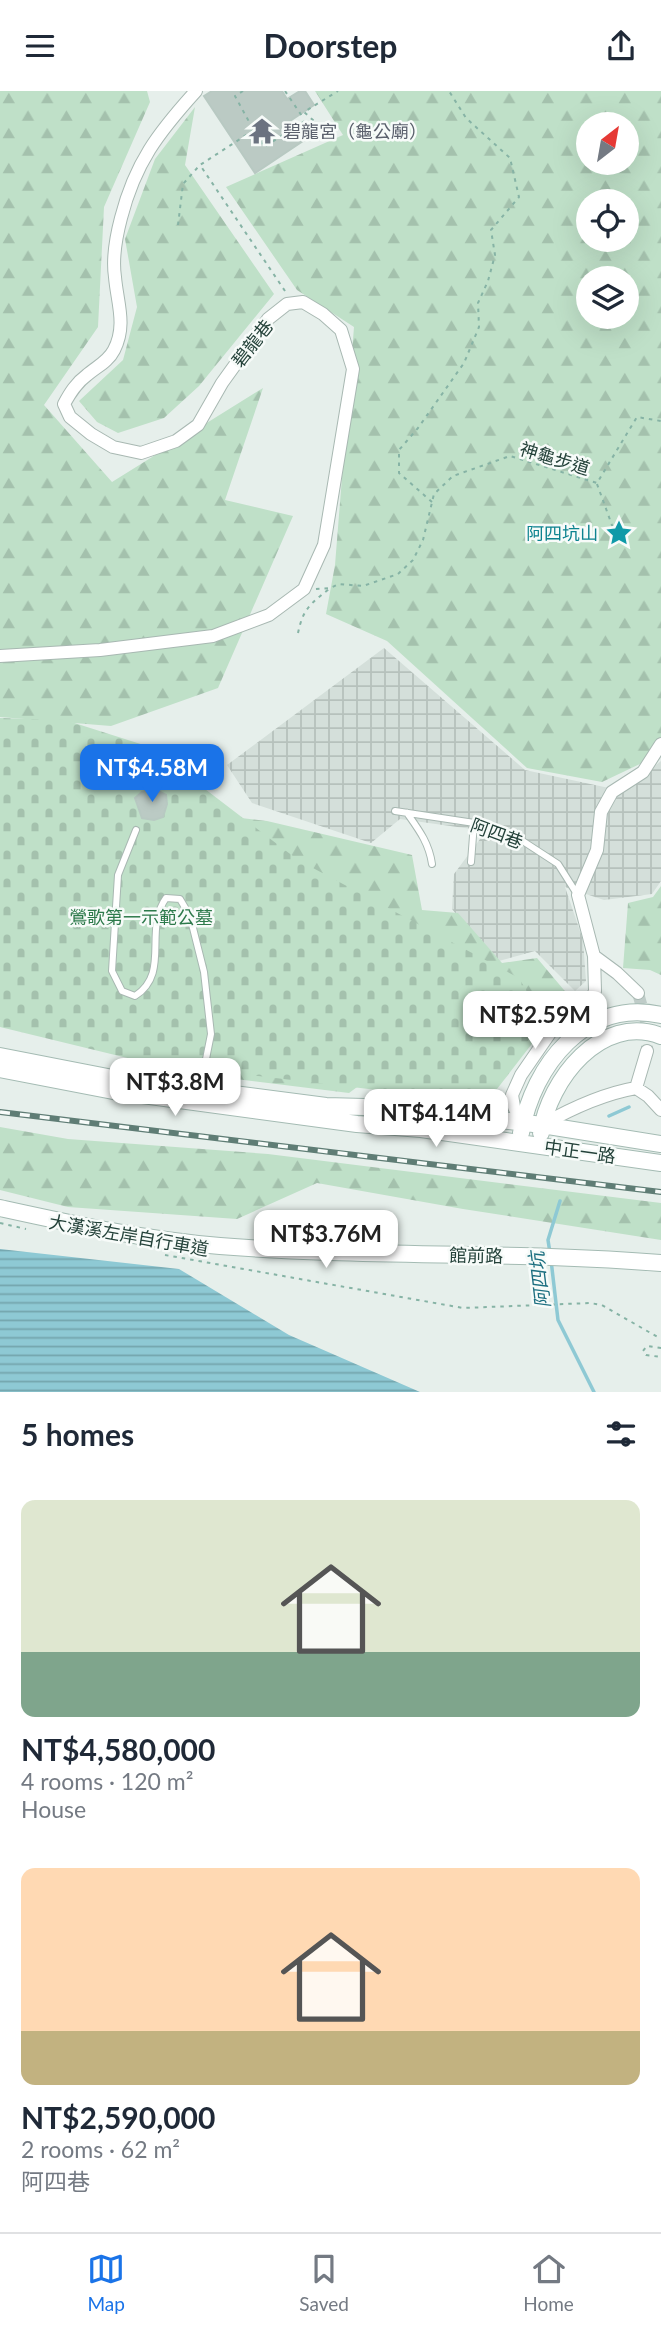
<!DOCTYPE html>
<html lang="en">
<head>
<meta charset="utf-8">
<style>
	:root { --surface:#fff; --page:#f6f6f7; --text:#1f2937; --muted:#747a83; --line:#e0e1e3; --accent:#1a73e8 }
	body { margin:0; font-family:Lato,"Noto Sans TC",sans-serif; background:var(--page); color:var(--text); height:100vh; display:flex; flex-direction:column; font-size:26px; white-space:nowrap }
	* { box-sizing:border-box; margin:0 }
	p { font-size:23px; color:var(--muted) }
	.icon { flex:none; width:38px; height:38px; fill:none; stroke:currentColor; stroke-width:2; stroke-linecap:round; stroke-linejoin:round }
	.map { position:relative; height:1301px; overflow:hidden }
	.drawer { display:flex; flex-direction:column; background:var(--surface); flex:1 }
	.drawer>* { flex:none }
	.needle { width:46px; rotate:31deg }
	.fabs { position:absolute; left:576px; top:21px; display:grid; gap:14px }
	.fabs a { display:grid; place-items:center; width:63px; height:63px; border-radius:50%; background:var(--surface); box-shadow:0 7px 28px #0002; font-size:35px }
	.price { position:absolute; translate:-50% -60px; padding:0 16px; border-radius:14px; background:#fff; color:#222; font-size:23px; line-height:46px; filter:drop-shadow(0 2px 4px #0008) }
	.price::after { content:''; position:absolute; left:50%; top:42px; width:21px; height:16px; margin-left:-10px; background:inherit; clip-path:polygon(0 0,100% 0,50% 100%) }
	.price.selected { background:var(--accent); color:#fff }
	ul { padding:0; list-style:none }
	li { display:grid; align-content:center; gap:14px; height:371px; padding:0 21px }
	li span { display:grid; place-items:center; height:217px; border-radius:14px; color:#555 }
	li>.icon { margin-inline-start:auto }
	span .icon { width:126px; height:126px; fill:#fffc; stroke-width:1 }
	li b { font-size:30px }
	h2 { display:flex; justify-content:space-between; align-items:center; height:84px; padding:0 21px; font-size:30px }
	header { display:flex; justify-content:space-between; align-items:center; height:91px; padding:0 21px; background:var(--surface); font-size:32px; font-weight:700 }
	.menu { display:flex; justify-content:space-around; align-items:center; height:98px; border-top:2px solid var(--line); background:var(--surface); font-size:19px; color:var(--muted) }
	.menu a { display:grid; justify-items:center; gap:4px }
	.menu .selected { color:var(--accent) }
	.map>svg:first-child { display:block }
	.industrial { fill:url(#industrial-grid) }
	.forest { fill:url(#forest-firs); fill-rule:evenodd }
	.cemetery { fill:url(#cemetery-stones) }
	.water { fill:url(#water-rules) }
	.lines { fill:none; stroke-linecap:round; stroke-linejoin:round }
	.stream { stroke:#8ec9d4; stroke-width:3.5 }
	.building { fill:#bbcac4; stroke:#b8c9c2; stroke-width:2 }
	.street-tunnel { stroke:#bfccc8; stroke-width:12; stroke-dasharray:12 6; stroke-linecap:butt }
	.lane-casing { stroke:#a8b8b2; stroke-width:8 }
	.street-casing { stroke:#a8b8b2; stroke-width:14 }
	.secondary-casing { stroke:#a4bbb3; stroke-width:18 }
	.path { stroke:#86b3a5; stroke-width:2; stroke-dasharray:3.5 5; stroke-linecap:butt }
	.lane { stroke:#fff; stroke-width:6 }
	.street { stroke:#fff; stroke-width:12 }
	.secondary { stroke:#fff; stroke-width:16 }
	.rail-casing { stroke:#5f7d75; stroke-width:6 }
	.rail { stroke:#f7fbf9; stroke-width:3.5; stroke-dasharray:10; stroke-linecap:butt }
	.labels { text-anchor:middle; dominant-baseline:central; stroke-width:5; stroke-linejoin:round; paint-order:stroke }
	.worship-label { font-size:18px; fill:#5b616d; stroke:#f7fbf9; text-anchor:start }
	.street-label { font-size:18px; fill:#24423a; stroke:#f7fbf9 }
	.culture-label { font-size:18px; fill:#0d838f; stroke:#f7fbf9; text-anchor:end }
	.park-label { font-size:18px; fill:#2d7a4b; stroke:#f7fbf9 }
	.water-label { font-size:19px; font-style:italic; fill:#1c6f80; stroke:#f7fbf9 }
</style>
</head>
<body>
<header><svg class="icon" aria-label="menu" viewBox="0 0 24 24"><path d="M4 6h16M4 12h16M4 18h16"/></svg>Doorstep<svg class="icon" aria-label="share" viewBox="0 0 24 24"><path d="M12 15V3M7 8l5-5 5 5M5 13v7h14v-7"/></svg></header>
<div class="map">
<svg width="661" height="1301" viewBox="0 0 661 1301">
	<defs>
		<pattern id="industrial-grid" width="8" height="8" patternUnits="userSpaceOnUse" patternTransform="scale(1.75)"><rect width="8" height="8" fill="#d4dfda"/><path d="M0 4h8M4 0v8" fill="none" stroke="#b6c1bc"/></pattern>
		<pattern id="forest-firs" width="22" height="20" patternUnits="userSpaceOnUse" patternTransform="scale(1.75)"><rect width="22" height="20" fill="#bfe0c8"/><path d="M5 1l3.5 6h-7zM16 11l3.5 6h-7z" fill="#a4c1ad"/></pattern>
		<pattern id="cemetery-stones" width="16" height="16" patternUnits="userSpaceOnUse" patternTransform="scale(1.75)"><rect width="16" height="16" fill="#bfe0c8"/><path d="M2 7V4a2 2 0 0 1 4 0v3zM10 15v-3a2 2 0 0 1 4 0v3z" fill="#a4c1ad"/></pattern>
		<pattern id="water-rules" width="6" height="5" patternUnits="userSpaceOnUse" patternTransform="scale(1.75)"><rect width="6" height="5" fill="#8ec9d4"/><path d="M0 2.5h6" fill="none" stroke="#74a5ad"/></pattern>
	</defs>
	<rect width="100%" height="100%" fill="#e6efeb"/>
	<!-- industrial -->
	<path class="industrial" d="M 384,557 L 525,679 L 623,700 L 661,670 L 661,790 L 652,803 L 604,809 L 565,796 L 583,849 L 586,890 L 575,900 L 535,860 L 495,871 L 452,818 L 454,783 L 486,740 L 400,728 L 371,752 L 252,712 L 227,674 Z"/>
	<!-- forest -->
	<path class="forest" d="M 0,0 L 147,0 L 150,11 L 104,116 L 98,236 L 44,314 L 112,391 L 263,297 L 225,409 L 293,425 L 218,597 L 111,635 L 0,626 Z
		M 315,0 L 661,0 L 661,646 L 642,672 L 602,691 L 527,677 L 387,550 L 326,523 L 335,474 L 354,236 L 297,199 L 226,96 L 343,44 ZM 588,33 L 626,33 L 626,72 L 588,72 ZM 588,110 L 626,110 L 626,149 L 588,149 ZM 588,187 L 626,187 L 626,226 L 588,226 Z
		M 195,16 L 185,74 L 274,203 L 199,295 L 164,327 L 118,342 L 97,331 L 79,310 L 123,269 L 137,216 L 125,148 L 155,68 Z
		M 181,720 L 267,730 L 412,764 L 422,819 L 458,822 L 502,872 L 537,867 L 569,905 L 483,1016 L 372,985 L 349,1002 L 212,985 L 251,946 Z
		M 661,795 L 661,884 L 650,879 L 623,877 L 628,812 L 653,806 Z
		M 0,1036 L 68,1048 L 268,1063 L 661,1112 L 661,1149 L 463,1118 L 317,1092 L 237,1128 L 68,1116 L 0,1099 Z"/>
	<!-- cemetery -->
	<path class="cemetery" d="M 0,627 L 65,629 L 150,656 L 298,769 L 519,887 L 544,930 L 479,1011 L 148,972 L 0,936 Z"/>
	<!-- water -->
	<path class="water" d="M 0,1158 L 179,1178 L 289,1244 L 420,1301 L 0,1301 Z"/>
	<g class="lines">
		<!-- stream -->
		<path class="stream" d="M 609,1025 L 629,1016
			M 550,1162 L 548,1149 L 560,1110
			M 551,1169 L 558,1229 L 594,1301"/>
	</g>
	<!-- building -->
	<path class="building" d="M 212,0 L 282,0 L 287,8 L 300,0 L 305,0 L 314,14 L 290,30 L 303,50 L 255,82 L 204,5 Z
		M 154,698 L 166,704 L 167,713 L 163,726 L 154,729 L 142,727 L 135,707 L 142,701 Z"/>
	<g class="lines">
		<!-- street-tunnel -->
		<path class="street-tunnel" d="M 638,902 L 647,934 L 647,960"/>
		<!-- lane casing -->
		<g class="lane-casing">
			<path id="lane" d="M 395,720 L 481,733 L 515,745 L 558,773 L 577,803
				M 407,722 C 419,739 429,752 432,773
				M 136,739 L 118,784 L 112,880 L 122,900 L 135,905 C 171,882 143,839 166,807 L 180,808 L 190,825 L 204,881 L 211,943 L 200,998
				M 471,771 L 474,732"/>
		</g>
		<!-- street casing -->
		<g class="street-casing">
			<path id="street" d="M 0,565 L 100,559 L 213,545 L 269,524 L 304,498 L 324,454 L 353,278 L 341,239 L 323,223 L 303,211 L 287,213 L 268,228 L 222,292 L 198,334 L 176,350 L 141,362 L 113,356 L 91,343 L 70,326 L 64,313 C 70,302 76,292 87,284 C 96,276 108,271 114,259 C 127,234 117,211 115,186 C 112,166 116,146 121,127 C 135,72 158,42 196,0
				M 594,865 L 617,882 L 638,902
				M 636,997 L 647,960
				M 522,1032 L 514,1016 L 512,1004 L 521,984 L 552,939 L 591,909 L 595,900 L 594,865 L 578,804 L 597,759 L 601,721 L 612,701 L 643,681 L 661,653
				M 542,1034 C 572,1017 602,1003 636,997 L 648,1005 L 661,1019"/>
		</g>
		<!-- secondary casing -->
		<g class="secondary-casing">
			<path id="secondary" d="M 0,965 L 118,988 L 326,1015 L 403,1017 L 542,1034 L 661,1053
				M 0,978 L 113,1000 L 357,1033 L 421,1038 L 661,1072
				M 521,1042 C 533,974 586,907 661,924
				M 541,1042 C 549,989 601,922 661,945
				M 0,1117 C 73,1133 145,1149 220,1155 C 367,1167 514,1160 661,1172"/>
		</g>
		<!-- path -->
		<path class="path" d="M 243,0 L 235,5 L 253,38
			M 285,0 L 304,28
			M 178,134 L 183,93 L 199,75
			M 285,200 L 200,74 L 254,39 L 264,56 L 305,30 L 308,34 L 314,30 L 304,21 L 338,0
			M 597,393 L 617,448
			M 432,411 L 399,382 L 399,359 L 418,337 L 464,272 L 479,236 L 478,212 L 488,190 L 495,164 L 491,139 L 519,106 L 510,67 L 466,27 L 449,0
			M 316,498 L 330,497 L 339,493 L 363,495 L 398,483 L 413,469 L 423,449 L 434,403 L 453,385 L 510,365 L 597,392 L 637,326 L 661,330
			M 298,542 C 303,518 310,513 329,498
			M 0,1132 L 26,1138
			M 165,1164 L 463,1217 L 590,1212 L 602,1214 L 661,1248
			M 661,1257 L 647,1255 L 643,1260 L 646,1264 L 661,1266"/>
		<!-- lane -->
		<use href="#lane" class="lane"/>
		<!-- street -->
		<use href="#street" class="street"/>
		<!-- secondary -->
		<use href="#secondary" class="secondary"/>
		<!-- rail casing -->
		<g class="rail-casing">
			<path id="rail" d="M 0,1021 L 661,1101"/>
		</g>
		<!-- rail -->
		<use href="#rail" class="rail"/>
	</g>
	<!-- icons -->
	<defs>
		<g id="temple-bare" transform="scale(2.1)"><path d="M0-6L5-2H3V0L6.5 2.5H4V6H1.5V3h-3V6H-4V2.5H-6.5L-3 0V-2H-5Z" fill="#6b7280" stroke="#f7fbf9" stroke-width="2.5" paint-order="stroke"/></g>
		<g id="sight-bare" transform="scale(2.1)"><path d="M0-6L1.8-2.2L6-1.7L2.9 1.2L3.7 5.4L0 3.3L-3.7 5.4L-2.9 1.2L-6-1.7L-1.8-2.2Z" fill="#0f9aa8" stroke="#f7fbf9" stroke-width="2.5" paint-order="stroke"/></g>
	</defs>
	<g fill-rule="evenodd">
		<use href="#temple-bare" x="262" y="40"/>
		<use href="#sight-bare" x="619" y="442"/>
	</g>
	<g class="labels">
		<!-- worship labels -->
		<g class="worship-label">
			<text x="283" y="40">碧龍宮（龜公廟）</text>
		</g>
		<!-- street labels -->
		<g class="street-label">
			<text transform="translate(252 252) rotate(-52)">碧龍巷</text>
			<text transform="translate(555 367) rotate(17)">神龜步道</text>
			<text transform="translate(497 742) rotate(20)">阿四巷</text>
			<text transform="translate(580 1060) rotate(8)">中正一路</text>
			<text transform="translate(129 1144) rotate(10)">大漢溪左岸自行車道</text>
			<text transform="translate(476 1164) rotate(1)">館前路</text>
		</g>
		<!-- culture labels -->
		<g class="culture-label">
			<text x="598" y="442">阿四坑山</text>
		</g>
		<!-- park labels -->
		<g class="park-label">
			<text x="141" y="826">鶯歌第一示範公墓</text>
		</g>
		<!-- water labels -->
		<g class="water-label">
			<text transform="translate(539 1189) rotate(-97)">阿四坑</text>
		</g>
	</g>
</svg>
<div class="fabs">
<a><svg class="needle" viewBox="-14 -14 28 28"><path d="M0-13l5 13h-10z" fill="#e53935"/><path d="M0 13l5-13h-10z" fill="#747a83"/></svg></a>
<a><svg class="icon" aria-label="locate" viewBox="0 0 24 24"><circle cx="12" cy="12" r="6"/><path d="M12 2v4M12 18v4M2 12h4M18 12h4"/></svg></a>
<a><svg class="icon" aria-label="layers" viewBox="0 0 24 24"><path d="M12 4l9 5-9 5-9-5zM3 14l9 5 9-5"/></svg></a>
</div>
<b class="price selected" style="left:152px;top:713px">NT$4.58M</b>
<b class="price" style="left:535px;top:960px">NT$2.59M</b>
<b class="price" style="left:175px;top:1027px">NT$3.8M</b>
<b class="price" style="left:436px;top:1058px">NT$4.14M</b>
<b class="price" style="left:326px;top:1179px">NT$3.76M</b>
</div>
<section class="drawer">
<h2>5 homes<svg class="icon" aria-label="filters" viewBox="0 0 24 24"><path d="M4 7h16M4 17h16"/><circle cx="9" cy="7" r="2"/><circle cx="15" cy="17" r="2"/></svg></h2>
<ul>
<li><span style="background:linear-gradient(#dfe7d0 70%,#7fa58c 0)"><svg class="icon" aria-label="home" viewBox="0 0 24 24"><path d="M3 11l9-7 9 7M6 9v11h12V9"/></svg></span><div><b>NT$4,580,000</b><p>4 rooms · 120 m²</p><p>House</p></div></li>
<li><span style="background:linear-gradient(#ffd9b3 75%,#c2b280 0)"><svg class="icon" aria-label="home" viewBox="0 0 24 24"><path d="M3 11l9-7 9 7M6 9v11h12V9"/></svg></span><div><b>NT$2,590,000</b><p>2 rooms · 62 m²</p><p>阿四巷</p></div></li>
</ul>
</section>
<nav class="menu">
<a class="selected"><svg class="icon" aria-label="map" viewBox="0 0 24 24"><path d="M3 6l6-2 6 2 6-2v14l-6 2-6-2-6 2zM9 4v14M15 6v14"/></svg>Map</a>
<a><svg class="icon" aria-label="saved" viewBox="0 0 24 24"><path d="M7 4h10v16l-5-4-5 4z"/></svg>Saved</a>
<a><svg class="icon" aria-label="home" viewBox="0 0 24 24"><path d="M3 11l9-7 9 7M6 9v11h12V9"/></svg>Home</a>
</nav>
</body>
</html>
